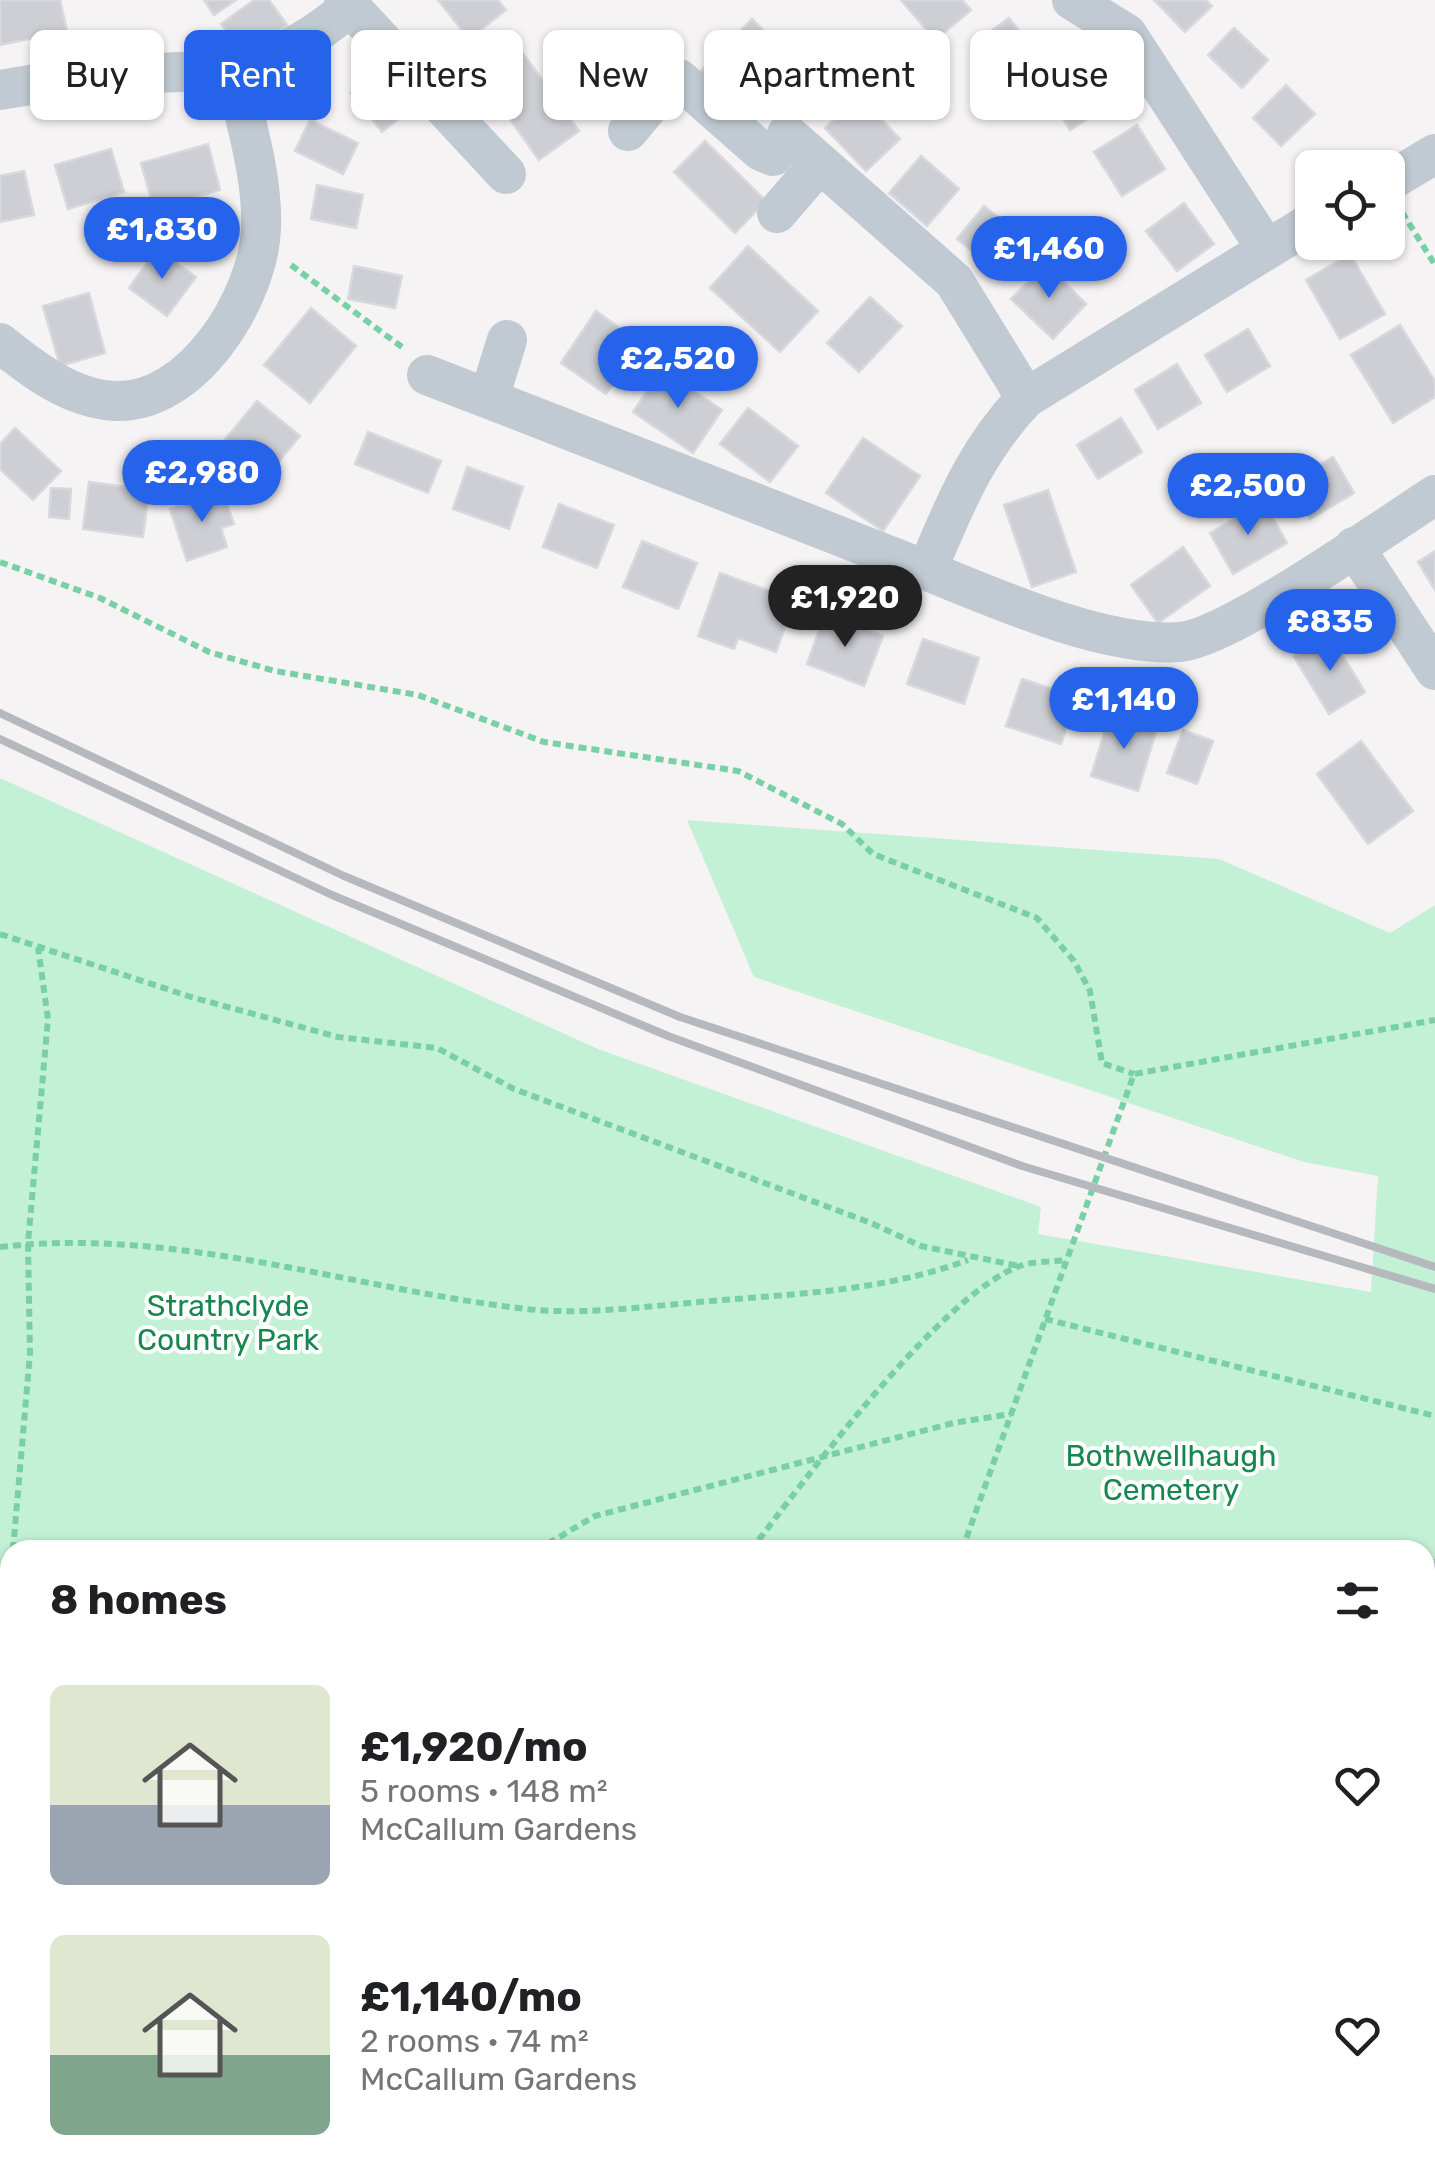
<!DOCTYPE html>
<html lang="en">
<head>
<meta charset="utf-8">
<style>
	:root { --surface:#fff; --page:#f6f6f6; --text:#202124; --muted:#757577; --accent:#2563eb }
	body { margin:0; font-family:Rubik,sans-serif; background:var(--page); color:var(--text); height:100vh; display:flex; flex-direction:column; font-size:38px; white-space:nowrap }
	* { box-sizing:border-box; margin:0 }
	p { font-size:32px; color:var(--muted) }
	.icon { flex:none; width:55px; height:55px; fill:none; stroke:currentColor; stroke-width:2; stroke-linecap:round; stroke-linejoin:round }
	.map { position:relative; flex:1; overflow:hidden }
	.drawer { position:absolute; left:0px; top:1540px; width:1435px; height:642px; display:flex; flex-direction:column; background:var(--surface); border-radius:30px 30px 0 0; box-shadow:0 2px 8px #0004 }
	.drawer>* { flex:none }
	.top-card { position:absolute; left:30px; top:30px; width:1375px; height:90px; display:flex; gap:20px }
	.buttons { position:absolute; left:1295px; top:150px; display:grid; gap:20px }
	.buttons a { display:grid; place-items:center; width:110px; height:110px; border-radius:15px; background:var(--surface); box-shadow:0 2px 8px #0004; font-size:50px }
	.price { position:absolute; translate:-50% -85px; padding:0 22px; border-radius:35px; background:var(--accent); color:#fff; font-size:32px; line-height:65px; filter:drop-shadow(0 2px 5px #0008) }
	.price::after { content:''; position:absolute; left:50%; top:60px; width:30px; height:22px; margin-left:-15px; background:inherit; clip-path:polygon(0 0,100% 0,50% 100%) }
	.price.active { background:#222; color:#fff }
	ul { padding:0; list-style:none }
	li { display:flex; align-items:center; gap:30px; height:250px; padding:0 50px }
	li span { display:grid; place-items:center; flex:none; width:280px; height:200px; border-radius:15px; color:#555 }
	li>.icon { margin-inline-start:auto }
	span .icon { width:120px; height:120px; fill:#fffc; stroke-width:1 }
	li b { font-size:42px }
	h2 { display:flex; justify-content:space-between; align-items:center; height:120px; padding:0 50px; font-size:42px }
	.pill { padding:0 35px; border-radius:15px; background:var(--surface); box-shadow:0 2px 8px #0004; font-size:35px; line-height:90px }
	.pill.active { background:var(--accent); color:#fff }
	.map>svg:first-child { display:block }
	.green { fill:#c3f1d5; fill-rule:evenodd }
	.building { fill:#cdcfd5; stroke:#d7d9de; stroke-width:2.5 }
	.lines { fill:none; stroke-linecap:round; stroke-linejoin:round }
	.path { stroke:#7ad0a6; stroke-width:6; stroke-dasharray:8 5; stroke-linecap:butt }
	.minor { stroke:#c1cad2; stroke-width:40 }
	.rail { stroke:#b5b8bd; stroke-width:8 }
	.labels { text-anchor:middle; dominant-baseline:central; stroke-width:8; stroke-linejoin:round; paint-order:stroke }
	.park-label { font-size:30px; fill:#17864f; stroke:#fff }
</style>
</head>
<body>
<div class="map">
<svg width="1435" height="2182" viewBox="0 0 1435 2182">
	<rect width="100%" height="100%" fill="#f5f3f3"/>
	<!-- green -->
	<path class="green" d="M 0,778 L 598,1049 L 1041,1207 L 1038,1234 L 1371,1292 L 1378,1176 L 1304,1162 L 754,977 L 687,820 L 1219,859 L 1390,933 L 1435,905 L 1435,2182 L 0,2182 ZM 10,1550 L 1425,1550 L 1425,2172 L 10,2172 Z"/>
	<!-- building -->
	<path class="building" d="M 0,0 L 60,0 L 67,31 L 0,45 Z
		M 204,0 L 236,0 L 214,15 Z
		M 254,0 L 269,0 L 287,25 L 243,55 L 221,24 Z
		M 438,0 L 498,0 L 506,10 L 469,39 Z
		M 901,0 L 962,0 L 971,10 L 935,40 Z
		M 1154,0 L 1206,0 L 1212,6 L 1185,32 Z
		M 1009,18 L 1040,57 L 1004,85 L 973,44 Z
		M 752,19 L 783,50 L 728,106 L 697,75 Z
		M 1234,28 L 1268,60 L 1242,88 L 1208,55 Z
		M 514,41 L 579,131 L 539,160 L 474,69 Z
		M 1078,65 L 1105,108 L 1070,130 L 1043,87 Z
		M 382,70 L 412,108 L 382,132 L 351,93 Z
		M 1286,85 L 1315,114 L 1281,146 L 1253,118 Z
		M 859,96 L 900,139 L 866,171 L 825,128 Z
		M 310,120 L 358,143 L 343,174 L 295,151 Z
		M 1137,125 L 1165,169 L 1122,196 L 1094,152 Z
		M 705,141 L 766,201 L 735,233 L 674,172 Z
		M 208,144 L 220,190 L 154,209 L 141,163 Z
		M 111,149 L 124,192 L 68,209 L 55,165 Z
		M 921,156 L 959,189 L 927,226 L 889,193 Z
		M 24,171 L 34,215 L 0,222 L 0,176 Z
		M 317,185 L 363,195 L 356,228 L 311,219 Z
		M 1184,203 L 1214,244 L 1177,271 L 1146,231 Z
		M 984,206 L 1024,238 L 997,271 L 957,239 Z
		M 748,246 L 818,311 L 780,352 L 710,288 Z
		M 157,249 L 196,277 L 167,316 L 129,288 Z
		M 1350,254 L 1385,314 L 1340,339 L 1306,280 Z
		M 1046,264 L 1086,304 L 1053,339 L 1011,299 Z
		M 354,266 L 402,276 L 395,308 L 348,299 Z
		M 89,293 L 105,353 L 60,366 L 43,306 Z
		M 870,297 L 902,326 L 859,372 L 827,343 Z
		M 311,308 L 356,346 L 310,403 L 264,365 Z
		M 596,311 L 641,343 L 606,394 L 561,363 Z
		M 1400,325 L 1435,381 L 1435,397 L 1393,423 L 1351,355 Z
		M 1248,329 L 1270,366 L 1227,392 L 1205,355 Z
		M 1177,364 L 1201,403 L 1158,429 L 1135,390 Z
		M 662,369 L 722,410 L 693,453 L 633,412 Z
		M 257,401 L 300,436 L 255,490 L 212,455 Z
		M 748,408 L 798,446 L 770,482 L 720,444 Z
		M 1121,418 L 1142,452 L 1098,479 L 1077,445 Z
		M 15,428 L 61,471 L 33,500 L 0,469 L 0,444 Z
		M 368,432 L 441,461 L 428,493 L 355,464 Z
		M 863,438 L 920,476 L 883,531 L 826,493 Z
		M 1333,457 L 1354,493 L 1310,519 L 1289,483 Z
		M 467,467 L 523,487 L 509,529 L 453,509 Z
		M 89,482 L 149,490 L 143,537 L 83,529 Z
		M 51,488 L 71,489 L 69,519 L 49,517 Z
		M 1048,490 L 1076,572 L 1032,587 L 1004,505 Z
		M 223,492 L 234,524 L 221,528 L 227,547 L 187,561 L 170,509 Z
		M 1264,502 L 1287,543 L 1233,574 L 1210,533 Z
		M 559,504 L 614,525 L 597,568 L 543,547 Z
		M 642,541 L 697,563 L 678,609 L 623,587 Z
		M 1183,547 L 1210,586 L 1158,623 L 1131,585 Z
		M 1435,551 L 1435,590 L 1418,562 Z
		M 720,573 L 795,600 L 776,652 L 738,638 L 734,649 L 698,636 Z
		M 825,614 L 883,636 L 864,686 L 807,664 Z
		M 1330,635 L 1365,692 L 1329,714 L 1294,657 Z
		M 923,639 L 979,658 L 964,704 L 907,684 Z
		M 1022,679 L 1077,697 L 1061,744 L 1006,726 Z
		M 1110,714 L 1157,728 L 1138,791 L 1091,776 Z
		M 1183,730 L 1213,741 L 1197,784 L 1167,773 Z
		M 1361,741 L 1413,811 L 1368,844 L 1317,774 Z"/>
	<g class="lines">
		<!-- path -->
		<path class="path" d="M 1402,212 L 1435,265
			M 291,265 L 406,350
			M 0,562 L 100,598 L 209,652 L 275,671 L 418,695 L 544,742 L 738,771 L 842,824 L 873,854 L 1037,918 L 1074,961 L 1090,991 L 1102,1063 L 1134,1074
			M 0,934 L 191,997 L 338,1037 L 437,1048 L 514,1089 L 871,1223 L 921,1246 L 1019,1266
			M 0,1247 C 175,1227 346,1287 518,1308 C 578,1316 640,1307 699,1302 C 790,1294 882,1292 968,1260
			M 1045,1319 L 1435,1416
			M 13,1550 L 30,1353 L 28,1243 L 48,1019 L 38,947
			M 537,1550 L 595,1516 L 953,1423 L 1011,1414
			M 751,1550 C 805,1480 941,1294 1020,1266 C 1033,1261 1051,1262 1066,1260
			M 962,1550 L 1134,1074 L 1435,1020
			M 0,1679 L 10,1578
			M 319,2182 L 327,2172
			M 745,2182 L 755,2172"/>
		<!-- minor -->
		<path class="minor" d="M 344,0 L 506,174
			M 1072,0 L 1127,34 L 1265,247
			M 0,90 C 33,85 66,78 99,75 C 203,69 265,82 349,7
			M 628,131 L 671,79 L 679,79 L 761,151 L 773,156 L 788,136
			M 787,134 L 954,281 L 1026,398
			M 1388,182 L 1435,154
			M 777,213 L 819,164
			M 0,343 C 32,369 71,399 115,401 C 192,405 259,297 261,228 C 263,176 245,121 234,70
			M 427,375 C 580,434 733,494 885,554 C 967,585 1094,648 1180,642 C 1230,638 1385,527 1435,495
			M 489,398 L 507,340
			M 1354,547 L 1435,670
			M 927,570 C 955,504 976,450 1026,398 L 1312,222
			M 1425,1578 L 1435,1579
			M 960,2172 L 966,2182"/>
		<!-- rail -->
		<path class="rail" d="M 0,713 L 344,876 L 680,1017 L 1435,1267
			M 0,739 L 332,895 L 668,1036 L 1022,1166 L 1435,1289"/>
	</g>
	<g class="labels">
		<!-- park labels -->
		<g class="park-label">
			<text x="228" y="1306">Strathclyde<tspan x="228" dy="34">Country Park</tspan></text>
			<text x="1171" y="1456">Bothwellhaugh<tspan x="1171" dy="34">Cemetery</tspan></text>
		</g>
	</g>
</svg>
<div class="buttons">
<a><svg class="icon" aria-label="locate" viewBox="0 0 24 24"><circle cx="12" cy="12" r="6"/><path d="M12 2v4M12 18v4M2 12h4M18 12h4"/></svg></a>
</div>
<b class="price" style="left:162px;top:282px">£1,830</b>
<b class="price" style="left:1049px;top:301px">£1,460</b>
<b class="price" style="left:678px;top:411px">£2,520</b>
<b class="price" style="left:202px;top:525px">£2,980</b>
<b class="price" style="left:1248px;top:538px">£2,500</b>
<b class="price active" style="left:845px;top:650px">£1,920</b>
<b class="price" style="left:1330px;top:674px">£835</b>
<b class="price" style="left:1124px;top:752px">£1,140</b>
<div class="top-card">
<a class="pill">Buy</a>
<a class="pill active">Rent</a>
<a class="pill">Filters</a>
<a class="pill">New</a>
<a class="pill">Apartment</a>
<a class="pill">House</a>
</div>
<section class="drawer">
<h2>8 homes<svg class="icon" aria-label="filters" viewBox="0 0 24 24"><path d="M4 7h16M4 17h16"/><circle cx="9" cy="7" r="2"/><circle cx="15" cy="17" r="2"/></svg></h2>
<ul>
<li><span style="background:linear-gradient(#dfe7d0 60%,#9aa5b1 0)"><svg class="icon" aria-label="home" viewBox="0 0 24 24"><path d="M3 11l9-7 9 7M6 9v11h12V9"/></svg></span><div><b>£1,920/mo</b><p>5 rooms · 148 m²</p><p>McCallum Gardens</p></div><svg class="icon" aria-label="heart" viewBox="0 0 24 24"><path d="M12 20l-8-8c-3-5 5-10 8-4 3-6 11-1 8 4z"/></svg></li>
<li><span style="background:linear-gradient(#dfe7d0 60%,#7fa58c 0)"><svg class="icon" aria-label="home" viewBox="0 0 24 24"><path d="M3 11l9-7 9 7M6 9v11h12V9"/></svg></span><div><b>£1,140/mo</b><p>2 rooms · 74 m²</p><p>McCallum Gardens</p></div><svg class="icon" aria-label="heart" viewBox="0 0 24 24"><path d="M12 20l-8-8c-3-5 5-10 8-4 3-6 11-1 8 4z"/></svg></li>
</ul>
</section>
</div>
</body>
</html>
